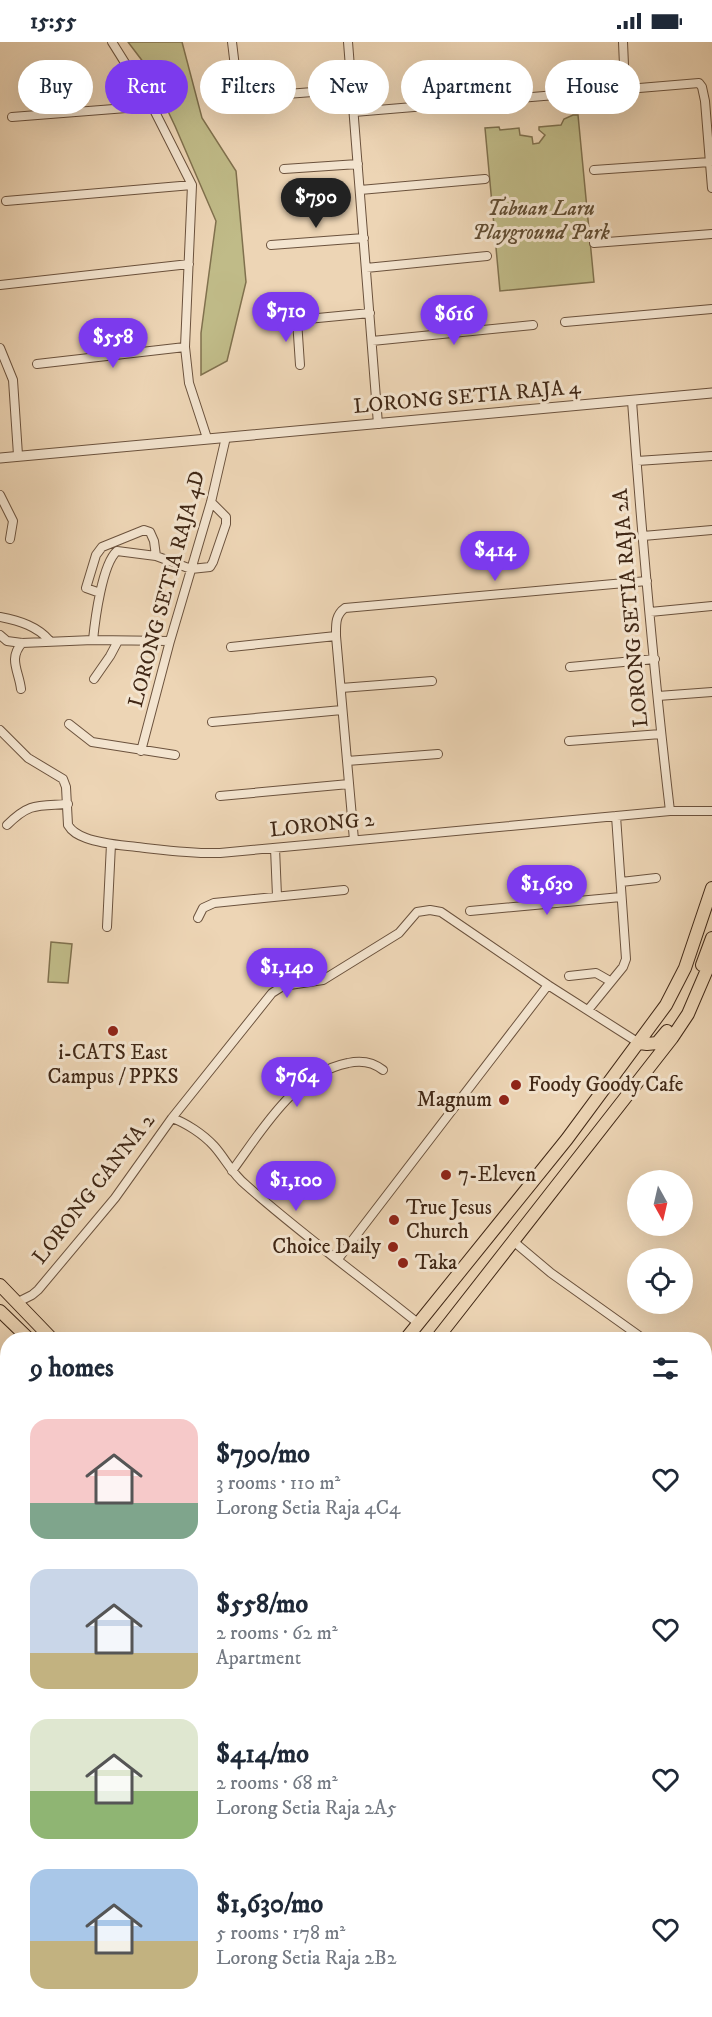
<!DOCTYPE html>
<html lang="en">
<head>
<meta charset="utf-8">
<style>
	:root { --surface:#fff; --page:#f2f2f3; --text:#1f2937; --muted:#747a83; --accent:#7c3aed }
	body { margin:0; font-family:"IM FELL DW Pica",serif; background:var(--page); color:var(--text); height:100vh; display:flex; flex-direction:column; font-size:22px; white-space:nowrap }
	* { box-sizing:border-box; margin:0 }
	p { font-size:20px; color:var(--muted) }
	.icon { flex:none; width:33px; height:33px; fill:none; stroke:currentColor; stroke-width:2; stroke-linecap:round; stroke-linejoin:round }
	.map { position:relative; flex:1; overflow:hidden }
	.panel { position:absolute; left:0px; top:1290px; width:712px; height:686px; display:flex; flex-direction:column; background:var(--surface); border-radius:24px 24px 0 0; box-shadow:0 6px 24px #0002 }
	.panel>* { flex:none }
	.hud { position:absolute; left:18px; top:18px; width:676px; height:54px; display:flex; gap:12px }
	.needle { width:39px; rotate:172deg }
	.controls { position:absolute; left:627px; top:1128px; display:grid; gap:12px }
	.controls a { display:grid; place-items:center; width:66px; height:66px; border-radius:50%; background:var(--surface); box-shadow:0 6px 24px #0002; font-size:30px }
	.price { position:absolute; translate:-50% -51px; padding:0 14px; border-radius:21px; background:var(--accent); color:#fff; font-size:20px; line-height:39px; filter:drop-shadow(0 2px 3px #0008) }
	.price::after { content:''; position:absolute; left:50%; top:36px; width:18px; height:14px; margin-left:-9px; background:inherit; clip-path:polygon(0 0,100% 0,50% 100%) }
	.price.current { background:#222; color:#fff }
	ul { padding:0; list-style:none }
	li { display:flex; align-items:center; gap:18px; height:150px; padding:0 30px }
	li span { display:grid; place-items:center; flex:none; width:168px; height:120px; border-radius:18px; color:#555 }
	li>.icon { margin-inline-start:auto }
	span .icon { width:72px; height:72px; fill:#fffc; stroke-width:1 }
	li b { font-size:26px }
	h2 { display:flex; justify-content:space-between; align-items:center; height:72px; padding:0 30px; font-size:26px }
	.tag { padding:0 21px; border-radius:27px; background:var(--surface); box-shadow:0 6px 24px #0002; font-size:21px; line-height:54px }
	.tag.current { background:var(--accent); color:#fff }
	.status { display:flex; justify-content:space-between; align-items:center; height:42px; padding:0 30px; background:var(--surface); direction:ltr }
	.status svg { height:16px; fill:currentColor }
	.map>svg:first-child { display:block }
	.green { fill:#c0bb88; stroke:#80714e; stroke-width:1.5 }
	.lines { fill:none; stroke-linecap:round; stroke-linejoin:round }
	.stream { stroke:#787d76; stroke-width:2 }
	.river { stroke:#9db6b7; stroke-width:14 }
	.minor-casing { stroke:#6b523d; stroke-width:10 }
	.tertiary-casing { stroke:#6b523d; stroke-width:11 }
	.primary-casing { stroke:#402715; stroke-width:14 }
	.trunk-casing { stroke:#402715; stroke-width:14 }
	.minor { stroke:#f3e4cf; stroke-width:8 }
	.tertiary { stroke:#f3e4cf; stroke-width:9 }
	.primary { stroke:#edd5b5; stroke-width:12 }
	.trunk { stroke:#edd5b5; stroke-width:12 }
	.poi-dot { fill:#8f2418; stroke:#f3e4cf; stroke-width:2 }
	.labels { text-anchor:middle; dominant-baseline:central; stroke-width:6; stroke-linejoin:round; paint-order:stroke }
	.park-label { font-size:21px; font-style:italic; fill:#604c32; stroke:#f3e4cf }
	.street-label { font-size:21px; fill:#402715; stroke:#f3e4cf }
	.poi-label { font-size:21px; fill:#402715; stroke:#f3e4cf; text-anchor:start }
</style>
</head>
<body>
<div class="status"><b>15:55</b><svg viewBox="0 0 49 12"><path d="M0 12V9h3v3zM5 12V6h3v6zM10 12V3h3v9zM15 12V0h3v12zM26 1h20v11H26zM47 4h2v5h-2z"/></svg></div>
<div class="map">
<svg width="712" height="1975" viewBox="0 0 712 1975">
	<rect width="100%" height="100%" fill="#edd5b5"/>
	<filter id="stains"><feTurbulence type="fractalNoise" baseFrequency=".00333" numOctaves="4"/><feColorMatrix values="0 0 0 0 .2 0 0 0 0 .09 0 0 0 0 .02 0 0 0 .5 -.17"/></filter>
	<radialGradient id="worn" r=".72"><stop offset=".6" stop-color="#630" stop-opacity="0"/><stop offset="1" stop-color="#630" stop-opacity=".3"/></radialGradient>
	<!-- green -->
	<path class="green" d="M 128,0 L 182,0 L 202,76 L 236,129 L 246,240 L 227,319 L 201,333 L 201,291 L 216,179 L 175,84 L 147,25 Z
		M 573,73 L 578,73 L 594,240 L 500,249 L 485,86 L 499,85 L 500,88 L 519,86 L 520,93 L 532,95 L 533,102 L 539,101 L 545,93 L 539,88 L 539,85 L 561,83 L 564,77 Z
		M 51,900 L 72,902 L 68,941 L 48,940 Z"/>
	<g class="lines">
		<!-- stream -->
		<path class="stream" d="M 705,1327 L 712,1318"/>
		<!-- river -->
		<path class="river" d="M 548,1968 L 550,1975"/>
		<!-- minor casing -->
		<g class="minor-casing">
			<path id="minor" d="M 112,0 L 152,64 L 192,143 L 185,305 L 189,341 L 207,396
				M 232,0 L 238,50 L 247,55 L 352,47
				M 348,0 L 378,382
				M 623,0 L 625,47
				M 354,70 L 699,41 L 702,45 L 705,59 L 712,146
				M 12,75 L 152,64
				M 284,127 L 358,122
				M 594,128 L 710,120
				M 360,148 L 485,137
				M 6,159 L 192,143
				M 594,201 L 712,192
				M 271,203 L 364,196
				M 366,226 L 487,214
				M 0,243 L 189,222
				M 269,276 L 297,278 L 370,271
				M 297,278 L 300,323
				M 565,280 L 712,267
				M 372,299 L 533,283
				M 0,306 L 13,338 L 18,413
				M 37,322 L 185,305
				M 632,359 C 642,496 654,633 670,769
				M 637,419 L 712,414
				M 0,453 L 13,479 L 10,497
				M 643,494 L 712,488
				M 100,551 L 86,546 L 96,513 L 102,505 L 144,488 L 150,490 L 154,499 L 156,514
				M 650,570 L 712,564
				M 0,575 C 20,579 37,584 50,599
				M 0,593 L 7,599 L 22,601 L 93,598 L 170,599
				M 93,598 C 95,578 102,522 117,509 L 156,514 L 191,527 L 210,525 L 213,520 L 226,482 L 226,475 L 211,460
				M 231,605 L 336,594
				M 570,625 L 655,617
				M 94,637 L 110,614 L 118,599
				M 341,646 L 432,639
				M 21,647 C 19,629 8,617 22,601
				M 658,654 L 712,650
				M 212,680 L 342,668
				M 69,682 L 92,700 L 175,713
				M 0,688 L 28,716 L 63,737 L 66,745 L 68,783 C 72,790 78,793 86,796 C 102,802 120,803 137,805 C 165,808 192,812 220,811 L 670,769 L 712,769
				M 569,699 L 661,692
				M 141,709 L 170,599 L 211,460 L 226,395
				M 347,719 L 438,712
				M 220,754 L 349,742
				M 7,783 C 30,760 38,764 68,762
				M 354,798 L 336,594 C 336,583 335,573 345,566 L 647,539
				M 275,806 L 277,854
				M 621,840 L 656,836
				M 470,869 L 621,855
				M 198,876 L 203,866 L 214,861 L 344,848
				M 107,885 L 111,802
				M 569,934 L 596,931 L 610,939
				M 588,968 L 623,925 L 626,917 L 616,774
				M 172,1076 C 186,1081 203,1092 214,1104 C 225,1116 232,1132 246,1143 C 301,1192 361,1235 419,1282
				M 232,1129 C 263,1087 294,1032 348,1021 C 361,1018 373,1020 383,1028
				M 513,1199 L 551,1231 L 645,1298
				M 338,1217 L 548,943
				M 16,1261 L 32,1253 L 38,1248 L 115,1156 L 172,1076 L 272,951 L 283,944 L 323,938 L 399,891 L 417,870 L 430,868 L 441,870 L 548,943 L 639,1001
				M 705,1408 L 712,1412
				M 705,1499 L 712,1503
				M 0,1572 L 8,1565
				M 705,1598 L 712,1602
				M 705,1690 L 712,1694
				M 0,1729 L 8,1724
				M 705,1902 L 712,1903
				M 0,1930 L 8,1929
				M 570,1968 L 572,1973 L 583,1975
				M 616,1975 L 617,1968"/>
		</g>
		<!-- tertiary casing -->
		<g class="tertiary-casing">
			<path id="tertiary" d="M 0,416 L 712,351
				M 705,1731 L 712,1719"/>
		</g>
		<!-- primary casing -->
		<g class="primary-casing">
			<path id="primary" d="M 702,923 L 712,896
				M 639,1001 L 647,1002 L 657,1001 L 667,989
				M 405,1298 L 567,1097 L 666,963 L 685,926 L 712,846
				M 436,1298 L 672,996 L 688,972 L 712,916
				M 705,1808 L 712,1813
				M 705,1823 L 712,1828"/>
		</g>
		<!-- trunk casing -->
		<g class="trunk-casing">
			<path id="trunk" d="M 0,1243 L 53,1298
				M 0,1269 L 30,1298
				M 0,1604 L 8,1598
				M 0,1624 L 8,1618"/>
		</g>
		<!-- minor -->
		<use href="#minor" class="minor"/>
		<!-- tertiary -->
		<use href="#tertiary" class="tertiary"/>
		<!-- primary -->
		<use href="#primary" class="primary"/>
		<!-- trunk -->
		<use href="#trunk" class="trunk"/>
	</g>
	<!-- markers -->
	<g class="poi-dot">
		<circle cx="113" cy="989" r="6"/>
		<circle cx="516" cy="1043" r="6"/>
		<circle cx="504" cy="1058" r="6"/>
		<circle cx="446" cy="1133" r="6"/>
		<circle cx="394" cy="1178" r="6"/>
		<circle cx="393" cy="1205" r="6"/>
		<circle cx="403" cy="1221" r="6"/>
	</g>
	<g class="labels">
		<!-- park labels -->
		<g class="park-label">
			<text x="541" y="167">Tabuan Laru<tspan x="541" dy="24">Playground Park</tspan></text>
		</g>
		<!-- street labels -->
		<g class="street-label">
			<text transform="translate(467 355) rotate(-5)">LORONG SETIA RAJA 4</text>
			<text transform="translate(167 547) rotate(-75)">LORONG SETIA RAJA 4D</text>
			<text transform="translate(631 566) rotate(-95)">LORONG SETIA RAJA 2A</text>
			<text transform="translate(322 783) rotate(-6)">LORONG 2</text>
			<text transform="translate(94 1147) rotate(-52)">LORONG CANNA 2</text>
		</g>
		<!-- poi labels -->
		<g class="poi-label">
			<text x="113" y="1011" text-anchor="middle">i-CATS East<tspan x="113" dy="24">Campus / PPKS</tspan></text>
			<text x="528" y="1043">Foody Goody Cafe</text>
			<text x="492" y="1058" text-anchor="end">Magnum</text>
			<text x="458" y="1133">7-Eleven</text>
			<text x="406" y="1166">True Jesus<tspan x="406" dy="24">Church</tspan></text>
			<text x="381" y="1205" text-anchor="end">Choice Daily</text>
			<text x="415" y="1221">Taka</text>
		</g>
	</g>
	<rect width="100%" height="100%" filter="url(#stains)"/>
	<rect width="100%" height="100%" fill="url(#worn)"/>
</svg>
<div class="controls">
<a><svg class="needle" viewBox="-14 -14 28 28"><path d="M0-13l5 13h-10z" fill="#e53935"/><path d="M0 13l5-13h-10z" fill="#747a83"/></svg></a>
<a><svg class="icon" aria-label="locate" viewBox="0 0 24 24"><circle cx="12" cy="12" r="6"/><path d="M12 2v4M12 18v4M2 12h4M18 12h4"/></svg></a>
</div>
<b class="price current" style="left:316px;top:187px">$790</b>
<b class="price" style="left:286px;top:301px">$710</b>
<b class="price" style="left:454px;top:304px">$616</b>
<b class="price" style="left:113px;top:327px">$558</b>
<b class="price" style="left:495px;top:540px">$414</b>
<b class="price" style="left:547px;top:874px">$1,630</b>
<b class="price" style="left:287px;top:957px">$1,140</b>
<b class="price" style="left:297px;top:1066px">$764</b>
<b class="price" style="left:296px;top:1170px">$1,100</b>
<div class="hud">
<a class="tag">Buy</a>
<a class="tag current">Rent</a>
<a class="tag">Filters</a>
<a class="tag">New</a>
<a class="tag">Apartment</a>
<a class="tag">House</a>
</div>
<section class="panel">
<h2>9 homes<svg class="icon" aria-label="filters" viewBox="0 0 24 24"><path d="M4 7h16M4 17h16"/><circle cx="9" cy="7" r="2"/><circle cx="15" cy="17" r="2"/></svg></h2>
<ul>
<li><span style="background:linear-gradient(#f6c9c9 70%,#7fa58c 0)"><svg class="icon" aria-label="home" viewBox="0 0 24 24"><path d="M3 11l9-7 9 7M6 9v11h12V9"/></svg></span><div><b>$790/mo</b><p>3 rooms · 110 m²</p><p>Lorong Setia Raja 4C4</p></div><svg class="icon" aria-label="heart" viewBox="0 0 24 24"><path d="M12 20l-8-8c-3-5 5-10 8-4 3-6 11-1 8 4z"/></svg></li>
<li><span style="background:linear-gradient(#c9d6e8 70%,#c2b280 0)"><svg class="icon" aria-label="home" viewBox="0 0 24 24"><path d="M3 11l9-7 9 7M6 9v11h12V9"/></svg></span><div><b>$558/mo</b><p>2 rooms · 62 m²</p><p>Apartment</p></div><svg class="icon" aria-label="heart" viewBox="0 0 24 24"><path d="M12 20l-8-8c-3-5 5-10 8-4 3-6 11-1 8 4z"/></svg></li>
<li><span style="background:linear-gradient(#dfe7d0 60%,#8fb573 0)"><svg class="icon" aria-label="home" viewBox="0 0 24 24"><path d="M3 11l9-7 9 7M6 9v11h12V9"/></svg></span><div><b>$414/mo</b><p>2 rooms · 68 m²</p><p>Lorong Setia Raja 2A5</p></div><svg class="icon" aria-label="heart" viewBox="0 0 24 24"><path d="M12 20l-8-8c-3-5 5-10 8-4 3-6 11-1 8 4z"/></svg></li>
<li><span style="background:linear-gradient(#a9c7e8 60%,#c2b280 0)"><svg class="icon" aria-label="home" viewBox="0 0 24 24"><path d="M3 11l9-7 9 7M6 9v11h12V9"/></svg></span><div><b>$1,630/mo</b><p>5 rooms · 178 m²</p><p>Lorong Setia Raja 2B2</p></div><svg class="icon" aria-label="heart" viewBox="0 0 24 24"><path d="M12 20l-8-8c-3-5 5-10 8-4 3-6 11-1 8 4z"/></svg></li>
</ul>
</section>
</div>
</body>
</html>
